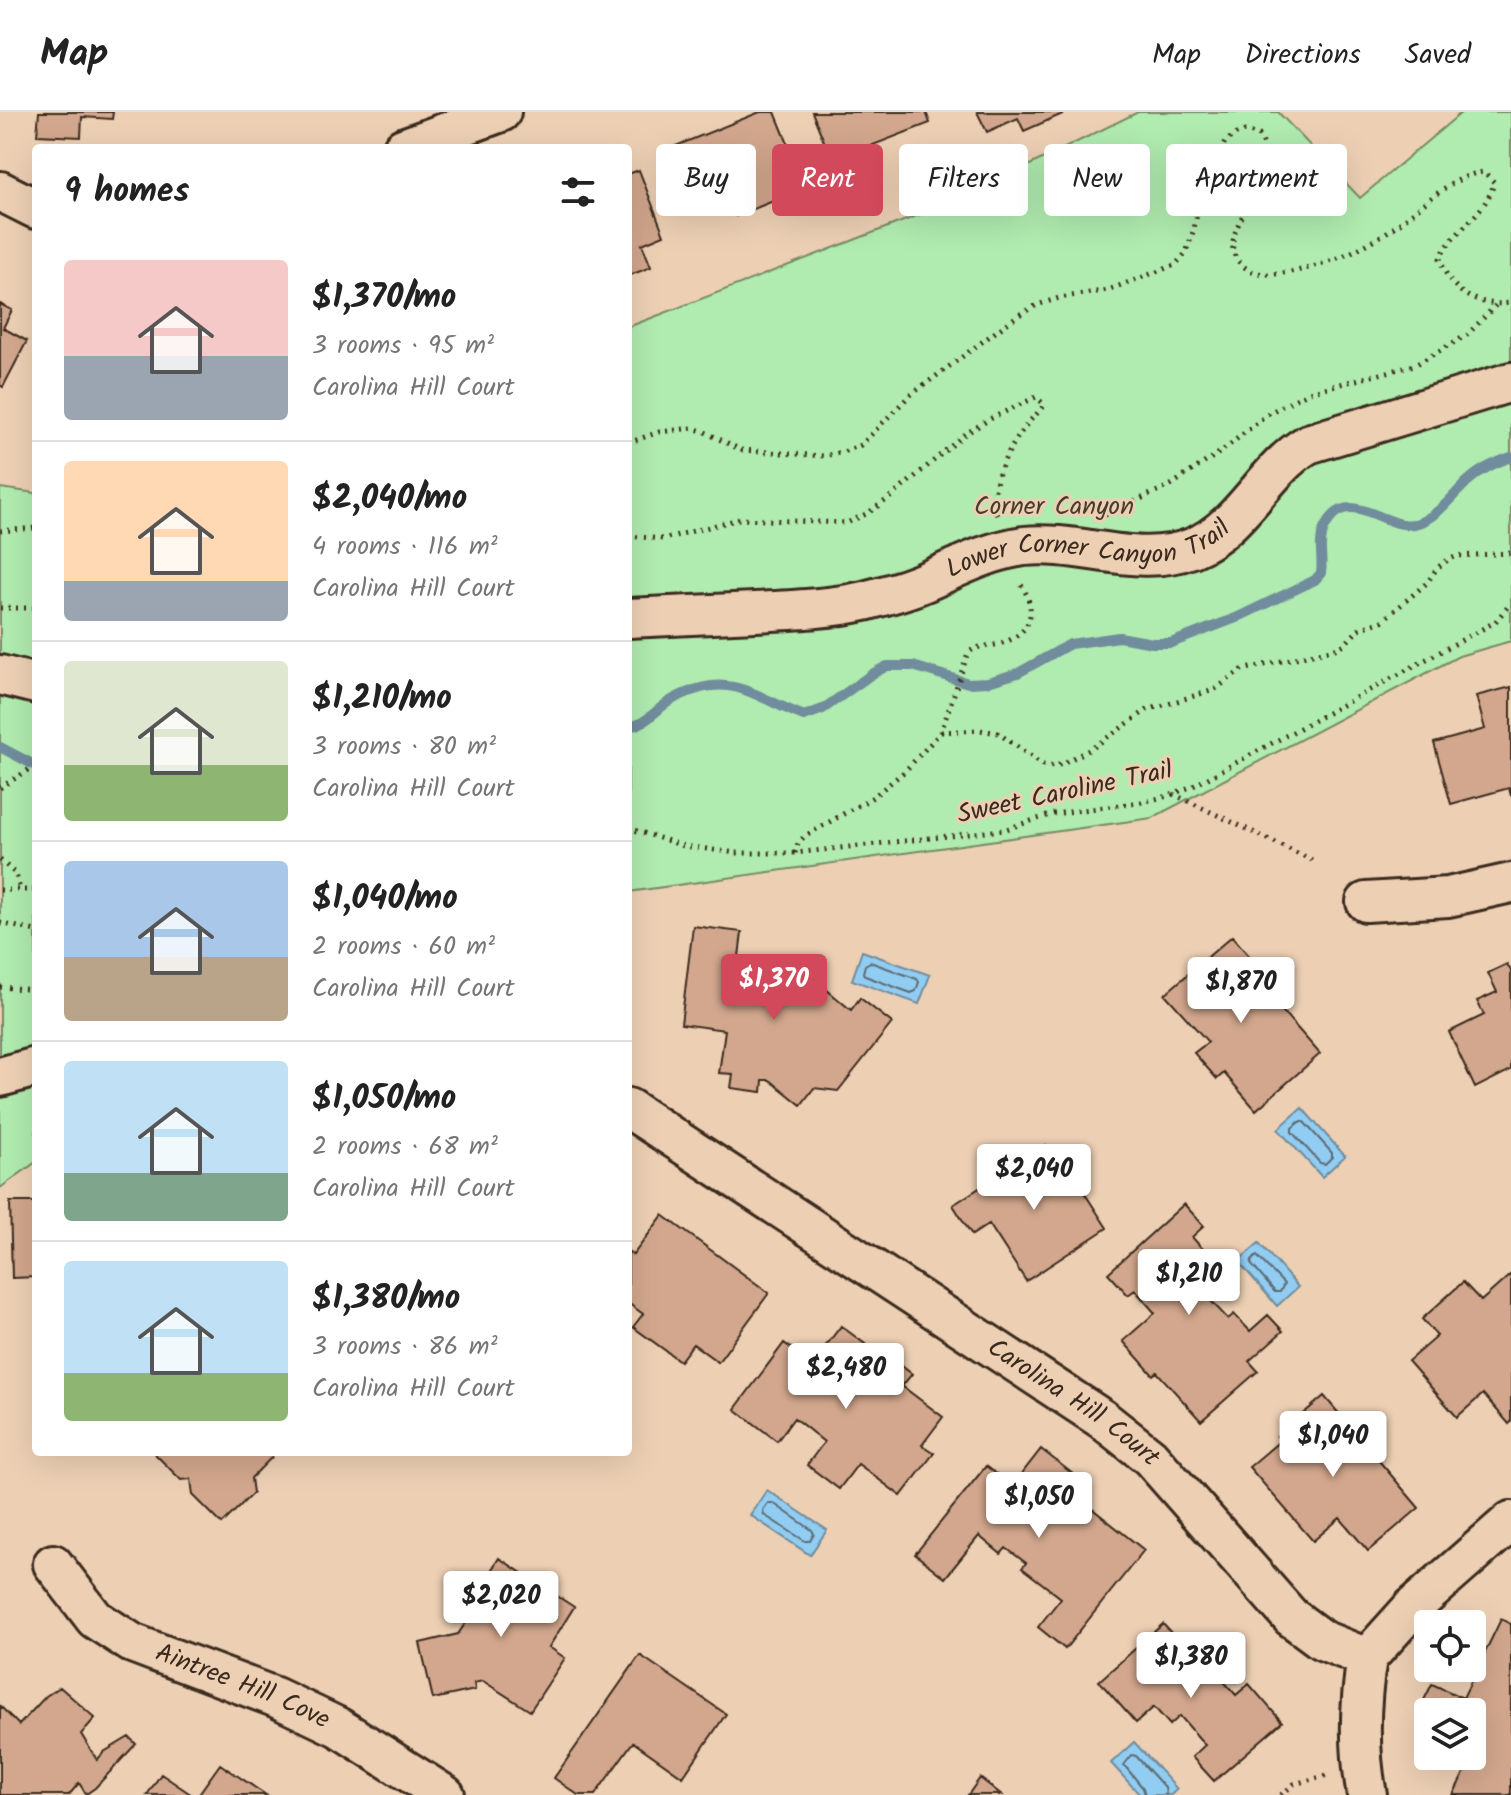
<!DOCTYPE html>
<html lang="en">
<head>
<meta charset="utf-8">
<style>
	:root { --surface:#fff; --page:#f6f6f6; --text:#222; --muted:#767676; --line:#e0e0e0; --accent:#d1495b }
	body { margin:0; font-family:Kalam,sans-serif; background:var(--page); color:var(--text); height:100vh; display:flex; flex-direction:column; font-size:30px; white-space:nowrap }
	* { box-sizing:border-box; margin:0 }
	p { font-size:26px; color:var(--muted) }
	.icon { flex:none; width:44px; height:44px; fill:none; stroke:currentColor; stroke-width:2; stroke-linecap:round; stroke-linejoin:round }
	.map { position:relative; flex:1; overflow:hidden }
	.drawer { position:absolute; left:32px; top:32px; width:600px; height:1312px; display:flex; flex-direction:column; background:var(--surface); border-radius:8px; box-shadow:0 8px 32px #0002 }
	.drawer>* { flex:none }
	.hud { position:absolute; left:656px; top:32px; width:734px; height:72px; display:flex; gap:16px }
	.fabs { position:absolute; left:1414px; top:1498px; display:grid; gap:16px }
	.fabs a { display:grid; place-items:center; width:72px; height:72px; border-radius:8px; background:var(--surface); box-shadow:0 8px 32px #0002; font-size:40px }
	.price { position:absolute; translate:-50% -68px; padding:0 18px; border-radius:8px; background:#fff; color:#222; font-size:26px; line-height:52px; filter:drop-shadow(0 2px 4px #0008) }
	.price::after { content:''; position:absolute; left:50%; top:48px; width:24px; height:18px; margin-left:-12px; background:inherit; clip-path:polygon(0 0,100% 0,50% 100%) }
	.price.active { background:var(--accent); color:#fff }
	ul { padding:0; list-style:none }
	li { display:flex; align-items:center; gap:24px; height:200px; padding:0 32px }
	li+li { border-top:2px solid var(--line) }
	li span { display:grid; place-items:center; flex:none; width:224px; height:160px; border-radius:8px; color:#555 }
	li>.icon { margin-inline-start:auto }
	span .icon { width:96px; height:96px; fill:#fffc; stroke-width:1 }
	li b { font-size:34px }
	h2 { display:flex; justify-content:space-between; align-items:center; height:96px; padding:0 32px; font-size:34px }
	.tag { padding:0 28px; border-radius:8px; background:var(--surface); box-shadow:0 8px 32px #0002; font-size:28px; line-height:72px }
	.tag.active { background:var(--accent); color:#fff }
	header { display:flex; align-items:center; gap:48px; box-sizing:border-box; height:112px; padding:0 40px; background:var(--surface); border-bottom:2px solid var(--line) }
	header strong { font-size:38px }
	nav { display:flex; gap:44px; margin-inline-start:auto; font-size:28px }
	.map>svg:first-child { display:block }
	.green { fill:#b0ebaf; stroke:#768a66; stroke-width:2 }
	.water { fill:#91cdf2; stroke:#6f8c9d; stroke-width:2 }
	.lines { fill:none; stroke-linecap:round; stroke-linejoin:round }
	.shore { stroke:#5d6b73; stroke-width:2 }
	.stream { stroke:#6f8c9d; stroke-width:10 }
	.building { fill:#d2a78d; stroke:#3b2a1e; stroke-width:2 }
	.minor-casing { stroke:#3b2a1e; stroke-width:44 }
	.path { stroke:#3b2a1e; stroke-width:5; stroke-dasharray:2 6; stroke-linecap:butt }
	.minor { stroke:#edd0b4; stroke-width:38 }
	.labels { text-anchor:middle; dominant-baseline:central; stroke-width:6; stroke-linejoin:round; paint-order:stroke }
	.park-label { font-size:26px; fill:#473d2c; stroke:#edd0b4 }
	.street-label { font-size:26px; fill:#3b2a1e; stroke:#edd0b4 }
</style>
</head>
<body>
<header>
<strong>Map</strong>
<nav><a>Map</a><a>Directions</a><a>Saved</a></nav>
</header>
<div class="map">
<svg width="1511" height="1683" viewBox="0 0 1511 1683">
	<rect width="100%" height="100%" fill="#edd0b4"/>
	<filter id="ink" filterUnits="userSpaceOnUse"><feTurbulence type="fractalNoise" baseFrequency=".0125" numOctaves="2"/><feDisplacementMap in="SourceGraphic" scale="16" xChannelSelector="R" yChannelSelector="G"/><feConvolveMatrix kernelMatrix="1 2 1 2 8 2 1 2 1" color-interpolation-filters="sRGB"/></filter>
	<g filter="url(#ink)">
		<!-- green -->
		<path class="green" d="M 1138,0 L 1278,0 L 1360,86 L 1462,0 L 1511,0 L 1511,529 L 1459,544 L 1152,706 L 628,780 L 628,215 L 958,88 Z
			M 0,376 L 36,381 L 36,1050 L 0,1076 Z"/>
		<!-- water -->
		<path class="water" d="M 862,839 L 930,863 L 919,892 L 852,868 Z
			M 1302,996 L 1345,1044 L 1322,1065 L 1278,1017 Z
			M 1259,1131 L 1298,1175 L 1277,1194 L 1238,1149 Z
			M 767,1378 L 827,1418 L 810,1443 L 750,1403 Z
			M 1134,1630 L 1177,1677 L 1171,1683 L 1140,1683 L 1111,1651 Z"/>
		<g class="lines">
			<!-- shore -->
			<path class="shore" d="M 870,850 L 917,867 L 919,870 L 916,879 L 911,881 L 865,864 L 863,861 L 865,853 Z
				M 1299,1010 L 1304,1010 L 1332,1041 L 1332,1045 L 1325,1052 L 1320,1051 L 1292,1020 L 1292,1016 Z
				M 1257,1144 L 1284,1172 L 1280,1180 L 1275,1180 L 1251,1152 L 1252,1148 Z
				M 768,1391 L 773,1391 L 812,1418 L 814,1422 L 810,1429 L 805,1429 L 764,1403 L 763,1398 Z
				M 1145,1683 L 1143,1676 L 1124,1653 L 1132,1643 L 1136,1644 L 1165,1676 L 1166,1683"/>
			<!-- stream -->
			<path class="stream" d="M 628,615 C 646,613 655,598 670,589 C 729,556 750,583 804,604 L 823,597 L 872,562 L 887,554 L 913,554 L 968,571 L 988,570 L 1018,561 L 1070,532 L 1119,525 L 1153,531 L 1171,531 L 1236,506 L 1315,468 L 1321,461 C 1323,449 1319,436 1322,424 C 1323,416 1328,409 1334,403 C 1359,380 1392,423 1421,410 C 1441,401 1453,383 1468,369 C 1481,357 1495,351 1511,345
				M 0,635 L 36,654"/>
		</g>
		<!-- building -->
		<path class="building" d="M 39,0 L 113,0 L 112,7 L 82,5 L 81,25 L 37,23 Z
			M 760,0 L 775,0 L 806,76 L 736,104 L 728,84 L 698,96 L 673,35 Z
			M 812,0 L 926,0 L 930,11 L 832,49 Z
			M 977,0 L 1067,0 L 1024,19 L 1018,6 L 987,20 Z
			M 639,58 L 664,123 L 642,132 L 651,155 L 628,164 L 628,62 Z
			M 0,192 L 12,198 L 3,216 L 27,229 L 3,275 L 0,273 Z
			M 1511,575 L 1511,684 L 1509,676 L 1451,692 L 1434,631 L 1485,617 L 1476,584 Z
			M 693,814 L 742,820 L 738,853 L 784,859 L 786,862 L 783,885 L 808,888 L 821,873 L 851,898 L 860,886 L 892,911 L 838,979 L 814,976 L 801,993 L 770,968 L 763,968 L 762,980 L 731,976 L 733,962 L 719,961 L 725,918 L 681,912 Z
			M 1232,824 L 1264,861 L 1256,869 L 1320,942 L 1256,998 L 1224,961 L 1217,967 L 1194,941 L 1208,930 L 1165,882 Z
			M 1507,852 L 1511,859 L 1511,958 L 1475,976 L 1449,920 L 1484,903 L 1477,889 L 1497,880 L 1488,861 Z
			M 1046,1033 L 1064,1060 L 1069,1057 L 1107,1116 L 1026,1169 L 989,1112 L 972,1123 L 953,1093 Z
			M 10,1090 L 36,1090 L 36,1165 L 12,1166 Z
			M 1184,1092 L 1204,1114 L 1192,1125 L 1233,1171 L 1212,1190 L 1228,1207 L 1234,1202 L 1250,1219 L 1268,1203 L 1283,1219 L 1249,1249 L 1258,1259 L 1201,1309 L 1157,1260 L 1153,1263 L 1123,1229 L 1155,1201 L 1135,1178 L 1128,1183 L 1108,1161 Z
			M 663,1103 L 769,1181 L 718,1250 L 693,1232 L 680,1249 L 633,1215 L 643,1202 L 628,1191 L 628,1139 L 633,1143 Z
			M 1511,1162 L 1511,1310 L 1509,1312 L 1483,1282 L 1457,1305 L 1408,1249 L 1437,1224 L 1422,1207 L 1463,1170 L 1481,1189 Z
			M 841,1214 L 884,1246 L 886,1242 L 912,1262 L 902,1274 L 943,1305 L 922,1333 L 934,1341 L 901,1384 L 858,1352 L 839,1377 L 807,1353 L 824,1330 L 794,1306 L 777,1329 L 735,1297 L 784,1231 L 812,1252 Z
			M 1324,1284 L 1419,1396 L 1368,1439 L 1340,1406 L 1313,1429 L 1249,1355 L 1281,1328 L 1277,1324 Z
			M 1041,1337 L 1074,1363 L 1065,1375 L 1144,1438 L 1065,1537 L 1038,1515 L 1061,1486 L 1022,1456 L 1026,1451 L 1006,1436 L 1001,1442 L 979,1424 L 945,1466 L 915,1442 L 986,1354 L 1012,1374 Z
			M 153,1340 L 271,1340 L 272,1345 L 251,1366 L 253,1381 L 222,1412 L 193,1383 L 191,1367 L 181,1368 Z
			M 499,1446 L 574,1495 L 549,1535 L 565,1546 L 530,1599 L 483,1569 L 474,1571 L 475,1578 L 433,1587 L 420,1531 L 458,1522 L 471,1503 L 459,1495 L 466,1484 L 462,1481 L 472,1466 L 482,1473 Z
			M 1501,1507 L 1511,1512 L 1511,1683 L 1453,1683 L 1465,1659 L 1435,1645 L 1472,1644 L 1472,1600 L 1428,1600 L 1420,1596 L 1432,1572 L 1463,1586 Z
			M 1163,1512 L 1198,1551 L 1203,1546 L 1236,1583 L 1249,1572 L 1282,1610 L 1214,1669 L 1192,1645 L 1205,1633 L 1180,1604 L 1170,1613 L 1154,1595 L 1136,1611 L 1099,1569 Z
			M 640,1543 L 726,1602 L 683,1665 L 633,1630 L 595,1683 L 578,1683 L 554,1666 Z
			M 60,1575 L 95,1606 L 81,1622 L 97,1648 L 104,1640 L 129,1625 L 136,1632 L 95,1676 L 86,1682 L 79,1671 L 69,1683 L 0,1683 L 0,1594 L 19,1613 L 46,1584 Z
			M 220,1652 L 266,1683 L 198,1683 Z
			M 161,1662 L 192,1683 L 147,1683 Z
			M 980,1666 L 1002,1683 L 968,1683 Z"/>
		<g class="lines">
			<!-- minor casing -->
			<g class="minor-casing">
				<g id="minor">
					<path d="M 403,36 L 501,0"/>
					<path d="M 0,79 L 36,97"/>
					<path id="s1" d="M 628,506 C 670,504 713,502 755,500 C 792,498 828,497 864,489 C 883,484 903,479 922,471 C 955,457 987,439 1024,434 C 1080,428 1138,457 1192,436 C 1243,415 1263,359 1308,332 L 1511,270"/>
					<path d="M 0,563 L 36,572"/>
					<path d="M 1366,790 L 1448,785 L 1511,771"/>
					<path d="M 0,965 L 36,955"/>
					<path id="s2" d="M 628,996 L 1102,1307 L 1150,1345 L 1291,1505 L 1322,1528 L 1367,1546 C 1359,1593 1358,1636 1367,1683"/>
					<path id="s3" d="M 53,1452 L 95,1507 L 132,1531 L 275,1585 L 338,1615 L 445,1683"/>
					<path d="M 1367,1546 L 1413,1495 L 1511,1409"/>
				</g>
			</g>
			<!-- path -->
			<path class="path" d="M 628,331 L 659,320 L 692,316 L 703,319 L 741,338 L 823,344 L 843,340 L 861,333 L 908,285 L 1017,204 L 1037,193 L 1059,186 L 1108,178 L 1175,153 L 1186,141 L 1194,117 L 1202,75 L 1225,30 L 1234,23 L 1245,19 L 1259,23 C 1285,65 1220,113 1235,144 C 1244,162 1266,164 1283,161 C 1323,156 1363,137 1396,114 C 1419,97 1454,62 1484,60 L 1494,70 C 1487,103 1452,118 1440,147 C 1451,181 1476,195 1511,191
				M 1105,403 L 1171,373 L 1222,339 L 1269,301 L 1309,280 L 1415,253 L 1467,223 L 1496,193
				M 0,419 L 36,416
				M 628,424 L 663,427 L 739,407 L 847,411 L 868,401 L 891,385 L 965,322 L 992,306 L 1036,285 L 1044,292 C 1040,300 1033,305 1027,312 C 1010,335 986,374 997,402
				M 0,496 L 36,496
				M 941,620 L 980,618 L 998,621 L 1043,653 L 1057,654 L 1091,637 L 1147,598 L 1214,578 L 1242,558 L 1335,537 L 1345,532 L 1359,517 L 1382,509 L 1427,471 L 1437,456 L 1448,448 L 1457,444 L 1511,441
				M 0,676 L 36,653
				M 1173,682 L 1312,748
				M 628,716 L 684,734 L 736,741 L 795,741 L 1003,718 L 1053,702 L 1142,690 L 1168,684 L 1195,673 L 1495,510 L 1511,491
				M 795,741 L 798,731 L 805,724 L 873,685 L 905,659 L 941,620 L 968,541 C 980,531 991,536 1005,530 C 1035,518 1036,494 1020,471
				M 0,748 L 16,762 L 20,778
				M 0,778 L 36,778
				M 0,811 L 36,819
				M 0,875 L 36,878
				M 1281,1683 L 1294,1672 L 1328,1663"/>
			<!-- minor -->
			<use href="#minor" class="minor"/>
		</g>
	</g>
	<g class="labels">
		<!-- park labels -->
		<g class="park-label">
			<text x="1054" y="395">Corner Canyon</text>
		</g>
		<!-- street labels -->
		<g class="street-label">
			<text stroke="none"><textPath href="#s1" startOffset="472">Lower Corner Canyon Trail</textPath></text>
			<text transform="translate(1065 681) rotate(-12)">Sweet Caroline Trail</text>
			<text stroke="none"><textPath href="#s2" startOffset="534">Carolina Hill Court</textPath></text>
			<text stroke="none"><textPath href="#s3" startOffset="232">Aintree Hill Cove</textPath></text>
		</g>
	</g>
</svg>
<div class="fabs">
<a><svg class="icon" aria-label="locate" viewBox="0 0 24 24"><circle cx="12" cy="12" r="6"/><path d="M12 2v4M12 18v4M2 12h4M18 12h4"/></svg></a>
<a><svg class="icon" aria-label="layers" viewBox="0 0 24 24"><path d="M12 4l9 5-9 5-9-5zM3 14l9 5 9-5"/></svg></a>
</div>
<b class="price active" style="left:774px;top:910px">$1,370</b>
<b class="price" style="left:1241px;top:913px">$1,870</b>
<b class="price" style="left:1034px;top:1100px">$2,040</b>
<b class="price" style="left:1189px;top:1205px">$1,210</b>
<b class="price" style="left:846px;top:1299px">$2,480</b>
<b class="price" style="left:1333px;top:1367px">$1,040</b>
<b class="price" style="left:1039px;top:1428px">$1,050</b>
<b class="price" style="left:501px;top:1527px">$2,020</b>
<b class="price" style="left:1191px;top:1588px">$1,380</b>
<div class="hud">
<a class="tag">Buy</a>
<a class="tag active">Rent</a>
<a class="tag">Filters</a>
<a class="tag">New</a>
<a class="tag">Apartment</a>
</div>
<section class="drawer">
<h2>9 homes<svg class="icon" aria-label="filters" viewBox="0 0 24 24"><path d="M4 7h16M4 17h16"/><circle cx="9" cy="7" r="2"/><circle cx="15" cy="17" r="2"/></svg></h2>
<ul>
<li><span style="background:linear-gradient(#f6c9c9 60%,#9aa5b1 0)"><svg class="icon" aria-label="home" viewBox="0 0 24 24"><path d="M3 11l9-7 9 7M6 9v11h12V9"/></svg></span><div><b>$1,370/mo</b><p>3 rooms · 95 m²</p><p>Carolina Hill Court</p></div></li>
<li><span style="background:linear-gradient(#ffd9b3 75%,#9aa5b1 0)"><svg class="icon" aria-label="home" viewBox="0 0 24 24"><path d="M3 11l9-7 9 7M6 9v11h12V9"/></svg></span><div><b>$2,040/mo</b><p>4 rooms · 116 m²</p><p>Carolina Hill Court</p></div></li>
<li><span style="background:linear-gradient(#dfe7d0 65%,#8fb573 0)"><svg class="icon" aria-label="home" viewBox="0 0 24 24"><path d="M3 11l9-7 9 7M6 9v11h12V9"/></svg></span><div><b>$1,210/mo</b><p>3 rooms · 80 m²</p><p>Carolina Hill Court</p></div></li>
<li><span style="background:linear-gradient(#a9c7e8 60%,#b9a48a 0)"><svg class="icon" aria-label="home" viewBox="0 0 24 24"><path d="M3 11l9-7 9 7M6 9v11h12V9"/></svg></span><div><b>$1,040/mo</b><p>2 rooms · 60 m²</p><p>Carolina Hill Court</p></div></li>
<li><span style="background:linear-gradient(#bfe0f5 70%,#7fa58c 0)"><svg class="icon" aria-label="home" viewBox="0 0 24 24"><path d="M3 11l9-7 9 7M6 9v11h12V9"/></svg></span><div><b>$1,050/mo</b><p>2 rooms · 68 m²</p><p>Carolina Hill Court</p></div></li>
<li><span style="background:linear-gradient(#bfe0f5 70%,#8fb573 0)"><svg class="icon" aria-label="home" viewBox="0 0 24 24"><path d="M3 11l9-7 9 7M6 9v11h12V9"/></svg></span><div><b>$1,380/mo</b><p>3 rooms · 86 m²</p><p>Carolina Hill Court</p></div></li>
</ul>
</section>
</div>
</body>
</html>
